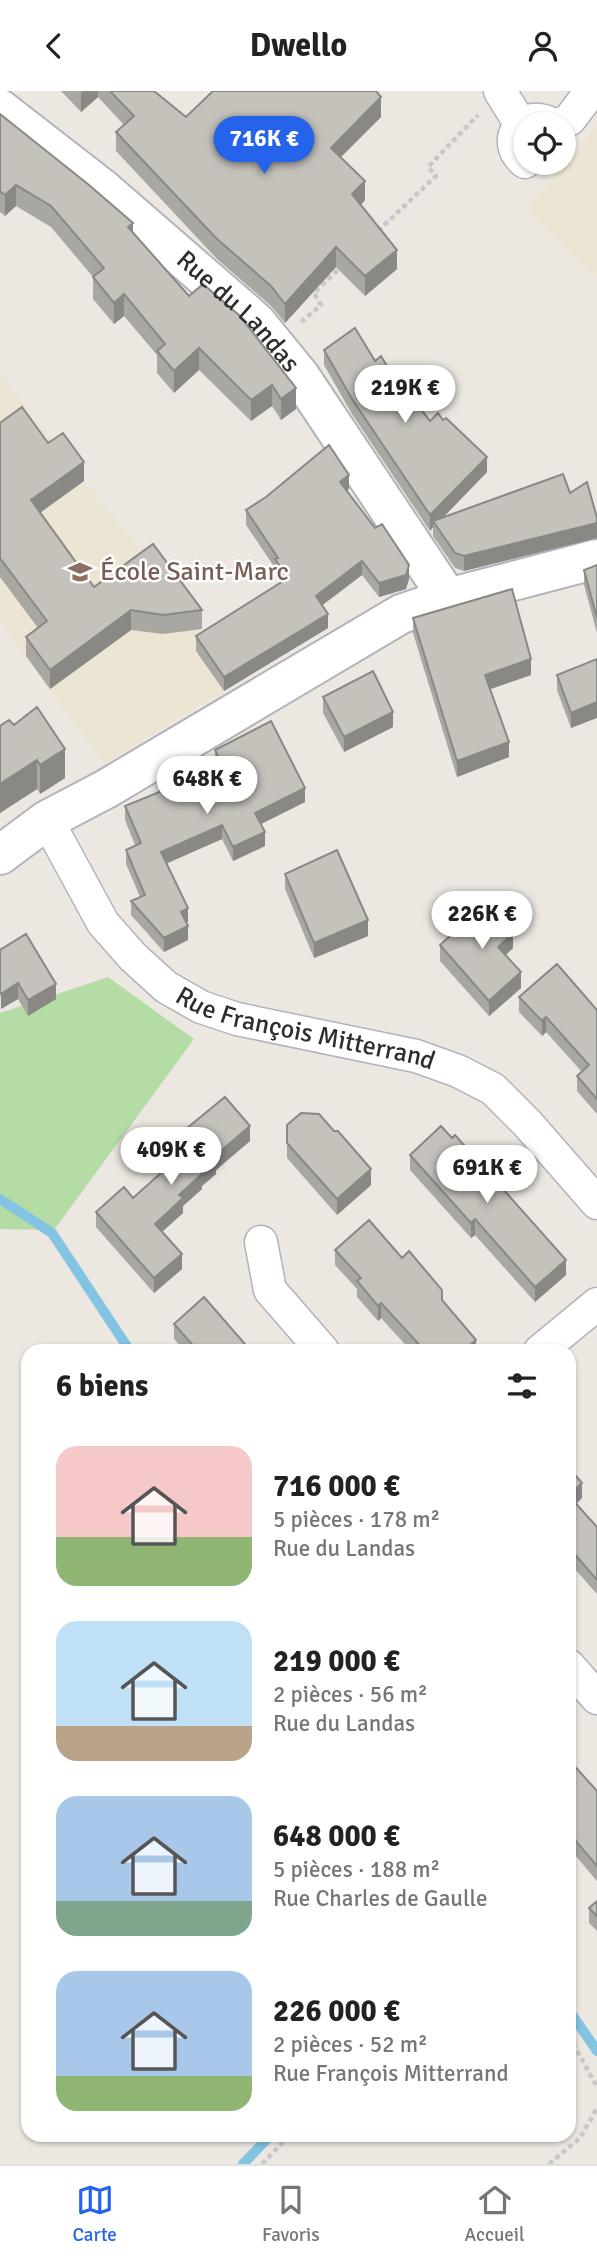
<!DOCTYPE html>
<html lang="fr">
<head>
<meta charset="utf-8">
<style>
	:root { --surface:#fff; --page:#f6f6f6; --text:#222; --muted:#767676; --line:#e0e0e0; --accent:#2563eb }
	body { margin:0; font-family:Signika,sans-serif; background:var(--page); color:var(--text); height:100vh; display:flex; flex-direction:column; font-size:26px; white-space:nowrap }
	* { box-sizing:border-box; margin:0 }
	p { font-size:23px; color:var(--muted) }
	.icon { flex:none; width:38px; height:38px; fill:none; stroke:currentColor; stroke-width:2; stroke-linecap:round; stroke-linejoin:round }
	.map { position:relative; flex:1; overflow:hidden }
	.sheet { position:absolute; left:21px; top:1253px; width:555px; height:798px; display:flex; flex-direction:column; background:var(--surface); border-radius:21px; box-shadow:0 2px 5px #0004 }
	.sheet>* { flex:none }
	.tools { position:absolute; left:513px; top:21px; display:grid; gap:14px }
	.tools a { display:grid; place-items:center; width:63px; height:63px; border-radius:50%; background:var(--surface); box-shadow:0 2px 5px #0004; font-size:35px }
	.price { position:absolute; translate:-50% -60px; padding:0 16px; border-radius:24px; background:#fff; color:#222; font-size:23px; line-height:46px; filter:drop-shadow(0 2px 4px #0008) }
	.price::after { content:''; position:absolute; left:50%; top:42px; width:21px; height:16px; margin-left:-10px; background:inherit; clip-path:polygon(0 0,100% 0,50% 100%) }
	.price.selected { background:var(--accent); color:#fff }
	ul { padding:0; list-style:none }
	li { display:flex; align-items:center; gap:21px; height:175px; padding:0 35px }
	li span { display:grid; place-items:center; flex:none; width:196px; height:140px; border-radius:21px; color:#555 }
	li>.icon { margin-inline-start:auto }
	span .icon { width:84px; height:84px; fill:#fffc; stroke-width:1 }
	li b { font-size:30px }
	h2 { display:flex; justify-content:space-between; align-items:center; height:84px; padding:0 35px; font-size:30px }
	header { display:flex; justify-content:space-between; align-items:center; height:91px; padding:0 35px; background:var(--surface); font-size:32px; font-weight:700 }
	.menu { display:flex; justify-content:space-around; align-items:center; height:98px; border-top:2px solid var(--line); background:var(--surface); font-size:19px; color:var(--muted) }
	.menu a { display:grid; justify-items:center; gap:4px }
	.menu .selected { color:var(--accent) }
	.map>svg:first-child { display:block }
	.education { fill:#ece5d3 }
	.green { fill:#b5dca5 }
	.lines { fill:none; stroke-linecap:round; stroke-linejoin:round }
	.stream { stroke:#82c4e1; stroke-width:10 }
	.street-casing { stroke:#b2b2bb; stroke-width:35 }
	.secondary-casing { stroke:#b2b2bb; stroke-width:42 }
	.path { stroke:#c8c8c8; stroke-width:4.5; stroke-dasharray:5 3.5; stroke-linecap:butt }
	.street { stroke:#fff; stroke-width:32 }
	.secondary { stroke:#fff; stroke-width:38 }
	.wall { fill:#a9a7a2 }
	.shaded-wall { fill:#8a8884 }
	.building { fill:#c5c2bc; stroke:#8a8884; stroke-width:2 }
	.labels { text-anchor:middle; dominant-baseline:central; stroke-width:5; stroke-linejoin:round; paint-order:stroke }
	.street-label { font-size:26px; fill:#2d2d2d; stroke:#fff }
	.education-label { font-size:26px; fill:#785e54; stroke:#fff; text-anchor:start }
</style>
</head>
<body>
<header><svg class="icon" aria-label="back" viewBox="0 0 24 24"><path d="M15 5l-7 7 7 7"/></svg>Dwello<svg class="icon" aria-label="person" viewBox="0 0 24 24"><circle cx="12" cy="8" r="4"/><path d="M4 21q1-7 8-7t8 7"/></svg></header>
<div class="map">
<svg width="597" height="2073" viewBox="0 0 597 2073">
	<rect width="100%" height="100%" fill="#ece8e1"/>
	<!-- education -->
	<path class="education" d="M 597,32 L 597,188 L 527,117 L 574,64 Z
		M 0,283 L 83,390 L 153,472 L 241,590 L 104,673 L 0,531 Z"/>
	<!-- green -->
	<path class="green" d="M 108,886 L 194,948 L 54,1139 L 0,1138 L 0,922 Z"/>
	<g class="lines">
		<!-- stream -->
		<path class="stream" d="M 0,1108 L 52,1142 L 130,1260
			M 569,1919 L 597,1960
			M 243,2073 L 271,2044"/>
		<!-- street casing -->
		<g class="street-casing">
			<g id="street">
				<path d="M 500,0 L 521,34"/>
				<path d="M 561,33 L 570,28 L 591,0"/>
				<path d="M 525,71 C 499,50 523,17 551,33"/>
				<path id="s1" d="M 47,729 L 103,832 L 133,866 L 166,896 L 201,916 L 237,928 L 416,965 L 458,980 L 493,998 L 527,1032 L 597,1112"/>
				<path d="M 261,1151 L 270,1199 L 323,1260"/>
				<path d="M 540,1260 L 597,1213"/>
				<path d="M 569,1575 L 597,1607"/>
			</g>
		</g>
		<!-- secondary casing -->
		<g class="secondary-casing">
			<g id="secondary">
				<path id="s2" d="M 0,18 L 103,98 L 256,231 L 300,285 L 448,507"/>
				<path d="M 0,764 L 47,729 L 106,698 L 401,523 L 448,507 L 597,468"/>
			</g>
		</g>
		<!-- path -->
		<path class="path" d="M 378,140 L 436,85 L 428,76 L 478,24
			M 301,231 L 321,214 L 314,202 L 342,175
			M 569,1945 L 597,1996
			M 262,2073 L 290,2044
			M 549,2073 L 580,2047 L 597,2017"/>
		<!-- street -->
		<use href="#street" class="street"/>
		<!-- secondary -->
		<use href="#secondary" class="secondary"/>
	</g>
	<!-- wall -->
	<path class="wall" d="M 61,0 L 154,0 L 186,26 L 381,26 L 341,66 L 365,109 L 361,114 L 397,178 L 365,205 L 336,176 L 285,232 L 271,215 L 217,168 L 116,60 L 116,41 L 124,34 L 98,6 L 81,21 Z
		M 0,23 L 133,142 L 189,205 L 296,318 L 281,329 L 272,315 L 251,330 L 199,279 L 174,302 L 157,282 L 157,264 L 124,225 L 114,233 L 93,208 L 93,186 L 51,136 L 16,115 L 5,125 L 0,121 Z
		M 324,259 L 375,270 L 411,316 L 430,330 L 487,381 L 442,427 L 570,402 L 597,427 L 597,447 L 464,480 L 455,477 L 433,445 L 433,436 L 430,440 L 352,323 L 324,274 Z
		M 0,332 L 48,352 L 84,390 L 40,422 L 94,496 L 202,519 L 202,538 L 163,543 L 131,539 L 50,598 L 26,565 L 26,546 L 38,537 L 0,486 Z
		M 349,398 L 347,399 L 409,488 L 406,498 L 379,506 L 362,484 L 322,514 L 328,537 L 224,600 L 196,560 L 196,545 L 281,491 L 275,482 L 275,477 L 246,434 L 246,419 Z
		M 597,474 L 597,542 L 584,494 L 584,479 Z
		M 413,527 L 531,584 L 490,598 L 509,666 L 457,686 L 413,542 Z
		M 597,568 L 571,637 L 557,599 L 557,584 Z
		M 323,606 L 393,636 L 344,661 L 323,622 Z
		M 0,635 L 65,687 L 40,703 L 37,698 L 0,722 Z
		M 215,659 L 305,711 L 261,733 L 265,755 L 233,770 L 222,748 L 167,772 L 188,831 L 186,832 L 188,849 L 164,861 L 131,824 L 131,810 L 140,806 L 126,773 L 126,759 L 135,754 L 125,729 L 125,715 L 217,677 L 215,673 Z
		M 285,783 L 368,845 L 314,867 L 285,798 Z
		M 440,854 L 513,857 L 506,864 L 521,897 L 489,925 L 440,870 Z
		M 0,859 L 56,908 L 28,925 L 18,908 L 1,918 Z
		M 519,906 L 597,919 L 597,1023 L 577,1000 L 577,985 L 582,981 L 546,941 L 542,945 L 519,921 Z
		M 287,1034 L 371,1094 L 337,1124 L 287,1067 Z
		M 250,1050 L 216,1079 L 216,1083 L 202,1095 L 202,1098 L 183,1115 L 183,1122 L 162,1141 L 182,1178 L 154,1202 L 96,1136 L 96,1121 L 133,1107 L 163,1080 L 159,1075 L 159,1060 Z
		M 410,1064 L 566,1184 L 535,1211 L 475,1144 L 471,1147 L 410,1079 Z
		M 335,1159 L 402,1167 L 442,1209 L 476,1260 L 411,1260 L 381,1227 L 378,1230 L 357,1206 L 357,1198 L 335,1174 Z
		M 174,1233 L 251,1260 L 185,1260 L 174,1248 Z
		M 569,1377 L 582,1407 L 576,1413 L 597,1436 L 597,1503 L 573,1476 Z
		M 569,1655 L 571,1672 L 597,1700 L 597,1790 L 569,1757 Z
		M 597,1810 L 597,1840 L 589,1832 L 589,1817 Z"/>
	<!-- shaded-wall -->
	<path class="shaded-wall" d="M 83,0 L 98,0 L 98,6 L 81,21 L 81,2 Z
		M 381,6 L 381,26 L 331,76 L 331,57 Z
		M 365,90 L 365,109 L 352,123 L 352,103 Z
		M 16,94 L 16,115 L 5,125 L 5,104 Z
		M 133,132 L 133,153 L 128,136 Z
		M 336,156 L 336,176 L 285,232 L 285,213 Z
		M 397,159 L 397,178 L 365,205 L 365,185 Z
		M 124,203 L 124,225 L 114,233 L 114,212 Z
		M 199,257 L 199,279 L 174,302 L 174,280 Z
		M 272,294 L 272,315 L 251,330 L 251,309 Z
		M 296,297 L 296,318 L 281,329 L 281,308 Z
		M 487,366 L 487,381 L 436,434 L 433,430 L 433,436 L 430,440 L 430,424 Z
		M 84,371 L 84,390 L 31,428 L 31,409 Z
		M 349,384 L 349,398 L 340,405 L 340,391 Z
		M 597,432 L 597,447 L 464,480 L 464,465 Z
		M 362,470 L 362,484 L 316,519 L 316,505 Z
		M 409,474 L 409,488 L 406,498 L 379,506 L 379,492 Z
		M 131,519 L 131,539 L 50,598 L 50,579 Z
		M 328,523 L 328,537 L 224,600 L 224,586 Z
		M 531,568 L 531,584 L 485,600 L 485,584 Z
		M 597,611 L 597,627 L 571,637 L 571,622 Z
		M 393,621 L 393,636 L 344,661 L 344,646 Z
		M 509,651 L 509,666 L 457,686 L 457,670 Z
		M 65,658 L 65,687 L 40,703 L 40,674 Z
		M 37,669 L 37,698 L 0,722 L 0,693 Z
		M 305,697 L 305,711 L 255,736 L 255,722 Z
		M 222,734 L 222,748 L 161,775 L 161,761 Z
		M 265,741 L 265,755 L 233,770 L 233,756 Z
		M 188,817 L 188,831 L 181,835 L 181,821 Z
		M 368,829 L 368,845 L 314,867 L 314,852 Z
		M 188,835 L 188,849 L 164,861 L 164,847 Z
		M 513,842 L 513,857 L 498,871 L 498,856 Z
		M 521,881 L 521,897 L 489,925 L 489,910 Z
		M 18,892 L 18,908 L 1,918 L 1,903 Z
		M 56,893 L 56,908 L 28,925 L 28,909 Z
		M 546,926 L 546,941 L 542,945 L 542,930 Z
		M 250,1035 L 250,1050 L 216,1079 L 216,1064 Z
		M 216,1068 L 216,1083 L 202,1095 L 202,1098 L 183,1115 L 183,1122 L 155,1147 L 155,1133 L 179,1104 L 200,1081 Z
		M 371,1078 L 371,1094 L 337,1124 L 337,1108 Z
		M 475,1128 L 475,1144 L 471,1147 L 471,1132 Z
		M 182,1163 L 182,1178 L 154,1202 L 154,1187 Z
		M 566,1169 L 566,1184 L 535,1211 L 535,1196 Z
		M 381,1212 L 381,1227 L 378,1230 L 378,1215 Z
		M 476,1249 L 476,1260 L 463,1260 Z
		M 582,1392 L 582,1407 L 569,1419 L 569,1404 Z
		M 573,1461 L 573,1476 L 569,1480 L 569,1465 Z
		M 571,1658 L 571,1673 L 569,1676 L 569,1660 Z"/>
	<!-- building -->
	<path class="building" d="M 110,0 L 154,0 L 186,26 L 213,0 L 376,0 L 381,6 L 331,57 L 365,90 L 352,103 L 397,159 L 365,185 L 336,156 L 285,213 L 271,195 L 217,148 L 116,41 L 134,25 Z
		M 0,23 L 89,94 L 133,132 L 128,136 L 189,205 L 203,193 L 240,225 L 296,297 L 281,308 L 272,294 L 251,309 L 199,257 L 174,280 L 157,260 L 165,253 L 124,203 L 114,212 L 93,186 L 104,177 L 51,115 L 16,94 L 5,104 L 0,100 Z
		M 355,237 L 375,270 L 381,265 L 411,316 L 417,313 L 430,330 L 438,322 L 443,329 L 446,327 L 487,366 L 430,424 L 352,308 L 324,259 Z
		M 22,316 L 48,352 L 63,342 L 84,371 L 31,409 L 94,496 L 153,453 L 202,519 L 163,524 L 131,519 L 50,579 L 26,546 L 47,530 L 0,467 L 0,332 Z
		M 329,354 L 349,384 L 340,391 L 375,437 L 382,433 L 409,474 L 406,484 L 379,492 L 362,470 L 316,505 L 328,523 L 224,586 L 196,545 L 288,487 L 275,468 L 278,467 L 246,419 L 266,406 Z
		M 563,383 L 570,402 L 587,391 L 597,427 L 597,432 L 464,465 L 455,462 L 433,430 Z
		M 597,474 L 597,527 L 584,479 Z
		M 512,498 L 531,568 L 485,584 L 509,651 L 457,670 L 413,527 Z
		M 597,568 L 597,611 L 571,622 L 557,584 Z
		M 373,580 L 393,621 L 344,646 L 323,606 Z
		M 37,616 L 65,658 L 40,674 L 37,669 L 0,693 L 0,635 L 9,629 L 14,634 Z
		M 271,630 L 305,697 L 255,722 L 265,741 L 233,756 L 222,734 L 161,761 L 188,817 L 181,821 L 188,835 L 164,847 L 131,810 L 145,804 L 126,759 L 141,752 L 125,715 L 223,675 L 215,659 Z
		M 337,759 L 368,829 L 314,852 L 285,783 Z
		M 467,821 L 495,822 L 513,842 L 498,856 L 521,881 L 489,910 L 440,854 L 451,844 L 451,835 Z
		M 26,843 L 56,893 L 28,909 L 18,892 L 1,903 L 0,901 L 0,859 Z
		M 557,873 L 597,919 L 597,1008 L 577,985 L 589,974 L 546,926 L 542,930 L 519,906 Z
		M 225,1006 L 250,1035 L 216,1064 L 216,1068 L 200,1081 L 202,1083 L 179,1104 L 183,1107 L 155,1133 L 182,1163 L 154,1187 L 96,1121 L 124,1096 L 133,1107 L 171,1073 L 159,1060 Z
		M 301,1022 L 319,1023 L 334,1040 L 338,1040 L 371,1078 L 337,1108 L 287,1052 L 287,1034 Z
		M 441,1035 L 452,1047 L 455,1044 L 566,1169 L 535,1196 L 475,1128 L 471,1132 L 410,1064 Z
		M 369,1129 L 402,1167 L 409,1160 L 442,1199 L 442,1209 L 476,1249 L 463,1260 L 425,1260 L 381,1212 L 378,1215 L 357,1190 L 361,1187 L 335,1159 Z
		M 204,1206 L 251,1260 L 198,1260 L 174,1233 Z
		M 569,1377 L 582,1392 L 569,1404 Z
		M 569,1405 L 597,1436 L 597,1489 L 573,1461 L 569,1465 Z
		M 569,1669 L 597,1700 L 597,1775 L 569,1742 Z
		M 597,1810 L 597,1825 L 589,1817 Z"/>
	<!-- icons -->
	<defs>
		<g id="school-bare" transform="scale(1.89)"><path d="M0-5L7-2L0 1L-7-2ZM-4 1L0 2.5L4 1V4Q0 6-4 4Z" fill="#8d6e63" stroke="#fff" stroke-width="2.5" paint-order="stroke"/></g>
	</defs>
	<g fill-rule="evenodd">
		<use href="#school-bare" x="80" y="481"/>
	</g>
	<g class="labels">
		<!-- street labels -->
		<g class="street-label">
			<text stroke="none"><textPath href="#s2" startOffset="313">Rue du Landas</textPath></text>
			<text stroke="none"><textPath href="#s1" startOffset="354">Rue François Mitterrand</textPath></text>
		</g>
		<!-- education labels -->
		<g class="education-label">
			<text x="100" y="481">École Saint-Marc</text>
		</g>
	</g>
</svg>
<div class="tools">
<a><svg class="icon" aria-label="locate" viewBox="0 0 24 24"><circle cx="12" cy="12" r="6"/><path d="M12 2v4M12 18v4M2 12h4M18 12h4"/></svg></a>
</div>
<b class="price selected" style="left:264px;top:85px">716K €</b>
<b class="price" style="left:405px;top:334px">219K €</b>
<b class="price" style="left:207px;top:725px">648K €</b>
<b class="price" style="left:482px;top:860px">226K €</b>
<b class="price" style="left:171px;top:1096px">409K €</b>
<b class="price" style="left:487px;top:1114px">691K €</b>
<section class="sheet">
<h2>6 biens<svg class="icon" aria-label="filters" viewBox="0 0 24 24"><path d="M4 7h16M4 17h16"/><circle cx="9" cy="7" r="2"/><circle cx="15" cy="17" r="2"/></svg></h2>
<ul>
<li><span style="background:linear-gradient(#f6c9c9 65%,#8fb573 0)"><svg class="icon" aria-label="home" viewBox="0 0 24 24"><path d="M3 11l9-7 9 7M6 9v11h12V9"/></svg></span><div><b>716 000 €</b><p>5 pièces · 178 m²</p><p>Rue du Landas</p></div></li>
<li><span style="background:linear-gradient(#bfe0f5 75%,#b9a48a 0)"><svg class="icon" aria-label="home" viewBox="0 0 24 24"><path d="M3 11l9-7 9 7M6 9v11h12V9"/></svg></span><div><b>219 000 €</b><p>2 pièces · 56 m²</p><p>Rue du Landas</p></div></li>
<li><span style="background:linear-gradient(#a9c7e8 75%,#7fa58c 0)"><svg class="icon" aria-label="home" viewBox="0 0 24 24"><path d="M3 11l9-7 9 7M6 9v11h12V9"/></svg></span><div><b>648 000 €</b><p>5 pièces · 188 m²</p><p>Rue Charles de Gaulle</p></div></li>
<li><span style="background:linear-gradient(#a9c7e8 75%,#8fb573 0)"><svg class="icon" aria-label="home" viewBox="0 0 24 24"><path d="M3 11l9-7 9 7M6 9v11h12V9"/></svg></span><div><b>226 000 €</b><p>2 pièces · 52 m²</p><p>Rue François Mitterrand</p></div></li>
</ul>
</section>
</div>
<nav class="menu">
<a class="selected"><svg class="icon" aria-label="map" viewBox="0 0 24 24"><path d="M3 6l6-2 6 2 6-2v14l-6 2-6-2-6 2zM9 4v14M15 6v14"/></svg>Carte</a>
<a><svg class="icon" aria-label="saved" viewBox="0 0 24 24"><path d="M7 4h10v16l-5-4-5 4z"/></svg>Favoris</a>
<a><svg class="icon" aria-label="home" viewBox="0 0 24 24"><path d="M3 11l9-7 9 7M6 9v11h12V9"/></svg>Accueil</a>
</nav>
</body>
</html>
